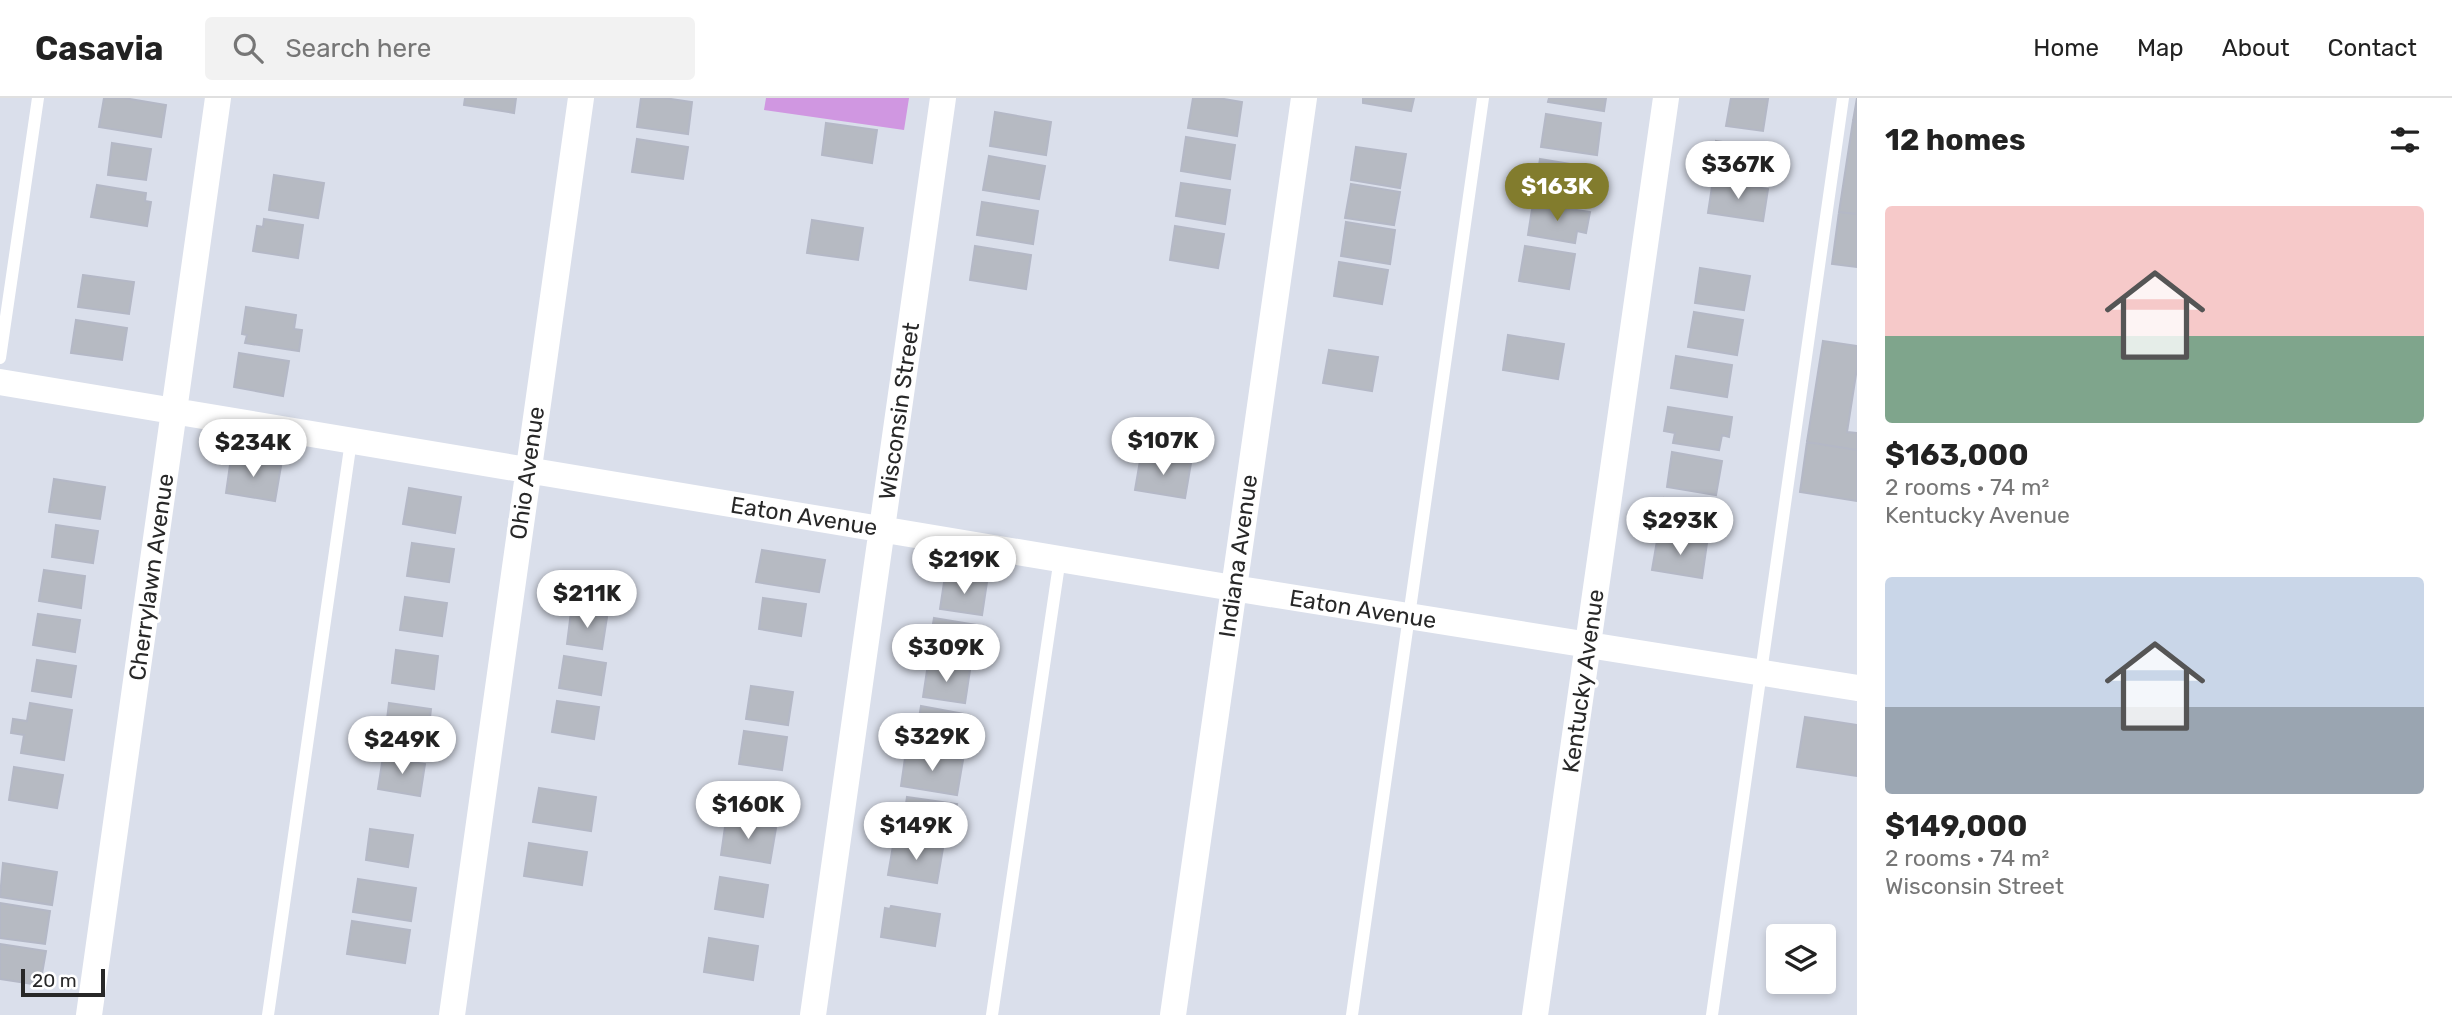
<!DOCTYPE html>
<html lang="en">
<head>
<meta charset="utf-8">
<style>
	:root { --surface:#fff; --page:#f2f2f2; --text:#222; --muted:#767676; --line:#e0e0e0; --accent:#827c2d }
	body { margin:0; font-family:Rubik,sans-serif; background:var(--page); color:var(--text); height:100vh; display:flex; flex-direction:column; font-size:26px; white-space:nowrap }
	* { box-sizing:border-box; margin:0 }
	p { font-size:23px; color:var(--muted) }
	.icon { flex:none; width:38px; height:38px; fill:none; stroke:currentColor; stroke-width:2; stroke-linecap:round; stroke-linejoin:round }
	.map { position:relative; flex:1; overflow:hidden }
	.details { display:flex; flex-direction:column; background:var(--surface); width:595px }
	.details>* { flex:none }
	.fabs { position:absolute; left:1766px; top:826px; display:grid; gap:14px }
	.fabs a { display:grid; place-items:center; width:70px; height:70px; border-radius:7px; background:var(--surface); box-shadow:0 4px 10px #0003; font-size:35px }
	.scale { position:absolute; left:21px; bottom:18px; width:84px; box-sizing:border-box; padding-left:7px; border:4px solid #282828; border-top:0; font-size:19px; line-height:24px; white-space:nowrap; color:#282828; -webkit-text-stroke:5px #fff; paint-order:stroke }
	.price { position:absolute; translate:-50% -60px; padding:0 16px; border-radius:24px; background:#fff; color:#222; font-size:23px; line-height:46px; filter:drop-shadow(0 2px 4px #0008) }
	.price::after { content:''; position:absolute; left:50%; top:42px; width:21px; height:16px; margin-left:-10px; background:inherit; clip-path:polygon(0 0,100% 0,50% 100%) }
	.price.selected { background:var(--accent); color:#fff }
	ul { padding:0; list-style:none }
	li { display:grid; align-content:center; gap:14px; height:371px; padding:0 28px }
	li span { display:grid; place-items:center; height:217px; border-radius:7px; color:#555 }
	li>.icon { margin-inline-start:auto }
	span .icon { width:126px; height:126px; fill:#fffc; stroke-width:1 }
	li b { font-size:30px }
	h2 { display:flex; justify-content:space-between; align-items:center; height:84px; padding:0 28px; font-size:30px }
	header { display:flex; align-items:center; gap:42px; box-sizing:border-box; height:98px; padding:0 35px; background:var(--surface); border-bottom:2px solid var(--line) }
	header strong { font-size:33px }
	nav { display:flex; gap:38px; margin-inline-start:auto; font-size:24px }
	.search { width:490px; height:63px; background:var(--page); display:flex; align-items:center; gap:18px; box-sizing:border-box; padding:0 24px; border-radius:7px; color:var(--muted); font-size:26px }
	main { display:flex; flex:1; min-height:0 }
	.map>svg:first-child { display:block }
	.green { fill:#d097e1 }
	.building { fill:#b6bac2; stroke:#b4b8c6; stroke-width:2 }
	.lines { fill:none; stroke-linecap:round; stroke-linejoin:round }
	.lane { stroke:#fff; stroke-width:12 }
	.street { stroke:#fff; stroke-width:26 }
	.labels { text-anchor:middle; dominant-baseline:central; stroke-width:7; stroke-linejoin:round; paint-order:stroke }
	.street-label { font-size:23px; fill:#282828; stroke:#fff }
</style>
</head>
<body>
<header>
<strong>Casavia</strong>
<div class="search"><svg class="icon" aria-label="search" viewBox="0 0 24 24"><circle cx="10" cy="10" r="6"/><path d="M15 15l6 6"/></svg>Search here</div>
<nav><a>Home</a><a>Map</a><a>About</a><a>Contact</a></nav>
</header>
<main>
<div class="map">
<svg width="1857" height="917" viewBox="0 0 1857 917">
	<rect width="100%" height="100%" fill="#dadfeb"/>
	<!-- green -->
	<path class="green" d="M 766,0 L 909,0 L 904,32 L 764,12 Z"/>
	<!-- building -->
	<path class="building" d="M 104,0 L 124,0 L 166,7 L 161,39 L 99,29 Z
		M 465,0 L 516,0 L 514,15 L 464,7 Z
		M 641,0 L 664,0 L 692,4 L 688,36 L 637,29 Z
		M 1193,0 L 1218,0 L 1242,4 L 1237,38 L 1188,30 Z
		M 1363,0 L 1414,0 L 1411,13 L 1363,5 Z
		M 1549,0 L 1606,0 L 1604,13 L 1548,4 Z
		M 1731,0 L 1768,1 L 1763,33 L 1726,28 Z
		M 1857,0 L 1857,24 L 1853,23 Z
		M 995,14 L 1051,24 L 1046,57 L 990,48 Z
		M 1546,16 L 1601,25 L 1597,57 L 1541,49 Z
		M 1853,23 L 1857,24 L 1857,116 L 1839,114 Z
		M 826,25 L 877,32 L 872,65 L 822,57 Z
		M 1186,39 L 1235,47 L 1230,81 L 1181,73 Z
		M 637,41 L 688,49 L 683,81 L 632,74 Z
		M 1716,43 L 1771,51 L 1766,84 L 1711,75 Z
		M 112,45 L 151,51 L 146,82 L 108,77 Z
		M 1356,49 L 1406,56 L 1400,90 L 1351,82 Z
		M 989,58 L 1045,68 L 1039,101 L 983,92 Z
		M 1540,61 L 1595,70 L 1590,102 L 1535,93 Z
		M 274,77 L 324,85 L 318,120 L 269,112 Z
		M 1713,82 L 1768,91 L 1763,123 L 1708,115 Z
		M 1181,85 L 1230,92 L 1225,126 L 1176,118 Z
		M 1351,86 L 1400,94 L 1394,127 L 1345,120 Z
		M 97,87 L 146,95 L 145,103 L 151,104 L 147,128 L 91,119 Z
		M 982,104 L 1038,113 L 1033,146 L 977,137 Z
		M 1533,105 L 1590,114 L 1586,135 L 1577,133 L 1575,145 L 1528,137 Z
		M 1839,114 L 1857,116 L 1857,169 L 1832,166 Z
		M 264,121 L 303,127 L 298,160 L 253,153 L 257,128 L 263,129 Z
		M 812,122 L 863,130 L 858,162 L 807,155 Z
		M 1346,124 L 1395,132 L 1390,166 L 1341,158 Z
		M 1175,128 L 1224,136 L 1218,170 L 1170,162 Z
		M 975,148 L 1031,157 L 1026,191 L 970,182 Z
		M 1525,148 L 1575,156 L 1569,191 L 1519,183 Z
		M 1339,164 L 1388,172 L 1382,206 L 1334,198 Z
		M 1700,170 L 1750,178 L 1744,212 L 1695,205 Z
		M 83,177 L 134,184 L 129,216 L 78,209 Z
		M 246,209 L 296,217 L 294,231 L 302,232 L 299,253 L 245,245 L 247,237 L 242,236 Z
		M 1694,214 L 1743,222 L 1737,257 L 1688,249 Z
		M 76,222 L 127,230 L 122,262 L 71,255 Z
		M 1508,237 L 1564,246 L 1558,281 L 1503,272 Z
		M 1823,243 L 1857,248 L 1857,270 L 1847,334 L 1857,335 L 1857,352 L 1807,344 Z
		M 1329,252 L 1378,259 L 1372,293 L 1323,285 Z
		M 239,255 L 289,263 L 283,298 L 234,289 Z
		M 1676,258 L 1732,267 L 1727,299 L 1671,290 Z
		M 1668,309 L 1732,319 L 1729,339 L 1722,337 L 1719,352 L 1673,345 L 1675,335 L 1664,333 Z
		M 1807,344 L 1857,352 L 1857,403 L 1800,394 Z
		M 1672,354 L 1722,363 L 1716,397 L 1667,389 Z
		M 1141,357 L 1191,365 L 1185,400 L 1135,392 Z
		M 231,360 L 281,368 L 275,403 L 226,395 Z
		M 54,381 L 105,389 L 100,421 L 49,414 Z
		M 409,390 L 461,399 L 455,435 L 403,426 Z
		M 1664,400 L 1698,405 L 1693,439 L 1659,433 Z
		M 56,427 L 98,433 L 93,465 L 52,459 Z
		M 1658,437 L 1707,445 L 1702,480 L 1652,472 Z
		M 412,445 L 454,451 L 449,484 L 407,478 Z
		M 762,452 L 825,462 L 819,494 L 756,484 Z
		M 44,472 L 85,478 L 81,510 L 39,503 Z
		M 945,478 L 987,484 L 982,517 L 940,511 Z
		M 405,499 L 447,505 L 442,538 L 400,532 Z
		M 763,500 L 806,506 L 801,538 L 759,531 Z
		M 571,514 L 607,519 L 602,551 L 567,546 Z
		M 38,516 L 80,522 L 75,554 L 33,547 Z
		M 934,520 L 983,528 L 978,563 L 928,555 Z
		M 396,552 L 438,558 L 434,591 L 392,585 Z
		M 564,558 L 606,565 L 601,597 L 559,590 Z
		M 37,562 L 76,568 L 71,599 L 32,593 Z
		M 928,566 L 970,572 L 965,605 L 923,599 Z
		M 751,588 L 793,594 L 788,627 L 746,621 Z
		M 557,603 L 599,609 L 594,641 L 552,634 Z
		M 30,605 L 72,612 L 64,662 L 21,655 L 24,637 L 11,635 L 13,621 L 27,623 Z
		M 389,605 L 431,611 L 427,644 L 385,638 Z
		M 921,608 L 970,617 L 965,651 L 915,644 Z
		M 1805,619 L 1857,627 L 1857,678 L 1797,669 Z
		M 744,633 L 787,639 L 782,672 L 739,666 Z
		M 906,653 L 963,662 L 957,697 L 901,688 Z
		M 383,659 L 425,666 L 420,698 L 378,691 Z
		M 14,669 L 63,677 L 57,710 L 9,702 Z
		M 539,690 L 596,699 L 591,733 L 533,724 Z
		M 907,699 L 957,706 L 951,742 L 902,733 Z
		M 726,722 L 776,730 L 770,765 L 721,757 Z
		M 370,731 L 413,737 L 408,769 L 366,762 Z
		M 894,742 L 943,750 L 937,785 L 888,777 Z
		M 529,745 L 587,754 L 582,787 L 524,778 Z
		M 3,765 L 57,774 L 52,807 L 0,799 Z
		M 720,779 L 768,787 L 763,819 L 715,811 Z
		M 358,781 L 416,790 L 411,823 L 353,814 Z
		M 0,805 L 50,813 L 45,846 L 0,840 Z
		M 891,808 L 940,816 L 935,848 L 881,839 L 885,810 L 890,811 Z
		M 352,823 L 410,832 L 405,865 L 347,856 Z
		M 709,840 L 758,848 L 753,882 L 704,874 Z
		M 0,846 L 46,853 L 40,887 L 0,881 Z"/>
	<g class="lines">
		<!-- lane -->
		<path class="lane" d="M 0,260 L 38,0
			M 268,917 L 351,343
			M 992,917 L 1060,460
			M 1352,917 L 1483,0
			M 1712,917 L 1843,0"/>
		<!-- street -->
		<path class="street" d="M 0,284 L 1233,490 L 1857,590
			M 89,917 L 218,0
			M 452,917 L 581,0
			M 813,917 L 943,0
			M 1173,917 L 1304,0
			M 1535,917 L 1666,0"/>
	</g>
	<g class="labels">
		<!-- street labels -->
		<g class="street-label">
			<text transform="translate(899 313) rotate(-82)">Wisconsin Street</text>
			<text transform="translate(527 375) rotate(-82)">Ohio Avenue</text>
			<text transform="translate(804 418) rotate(9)">Eaton Avenue</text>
			<text transform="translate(1238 458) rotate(-82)">Indiana Avenue</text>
			<text transform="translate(151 479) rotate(-82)">Cherrylawn Avenue</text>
			<text transform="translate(1363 511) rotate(9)">Eaton Avenue</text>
			<text transform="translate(1583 583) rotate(-82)">Kentucky Avenue</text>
		</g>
	</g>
</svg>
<div class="fabs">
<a><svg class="icon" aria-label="layers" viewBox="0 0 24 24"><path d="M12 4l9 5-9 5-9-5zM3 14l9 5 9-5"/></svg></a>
</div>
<div class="scale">20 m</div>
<b class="price" style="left:1738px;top:103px">$367K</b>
<b class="price selected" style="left:1557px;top:125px">$163K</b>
<b class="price" style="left:1163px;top:379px">$107K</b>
<b class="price" style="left:253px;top:381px">$234K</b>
<b class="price" style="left:1680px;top:459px">$293K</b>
<b class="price" style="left:964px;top:498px">$219K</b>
<b class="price" style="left:587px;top:532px">$211K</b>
<b class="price" style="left:946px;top:586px">$309K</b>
<b class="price" style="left:932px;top:675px">$329K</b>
<b class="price" style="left:402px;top:678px">$249K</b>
<b class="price" style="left:748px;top:743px">$160K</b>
<b class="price" style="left:916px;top:764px">$149K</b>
</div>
<section class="details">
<h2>12 homes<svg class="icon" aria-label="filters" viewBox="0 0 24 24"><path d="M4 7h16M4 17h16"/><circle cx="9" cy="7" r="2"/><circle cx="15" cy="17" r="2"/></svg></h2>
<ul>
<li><span style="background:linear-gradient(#f6c9c9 60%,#7fa58c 0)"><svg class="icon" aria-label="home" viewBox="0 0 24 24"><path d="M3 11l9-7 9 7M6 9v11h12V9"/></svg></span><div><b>$163,000</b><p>2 rooms · 74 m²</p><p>Kentucky Avenue</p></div></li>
<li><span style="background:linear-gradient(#c9d6e8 60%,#9aa5b1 0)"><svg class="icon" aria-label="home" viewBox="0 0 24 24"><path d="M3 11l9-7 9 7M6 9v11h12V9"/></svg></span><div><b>$149,000</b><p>2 rooms · 74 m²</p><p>Wisconsin Street</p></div></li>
</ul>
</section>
</main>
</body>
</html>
